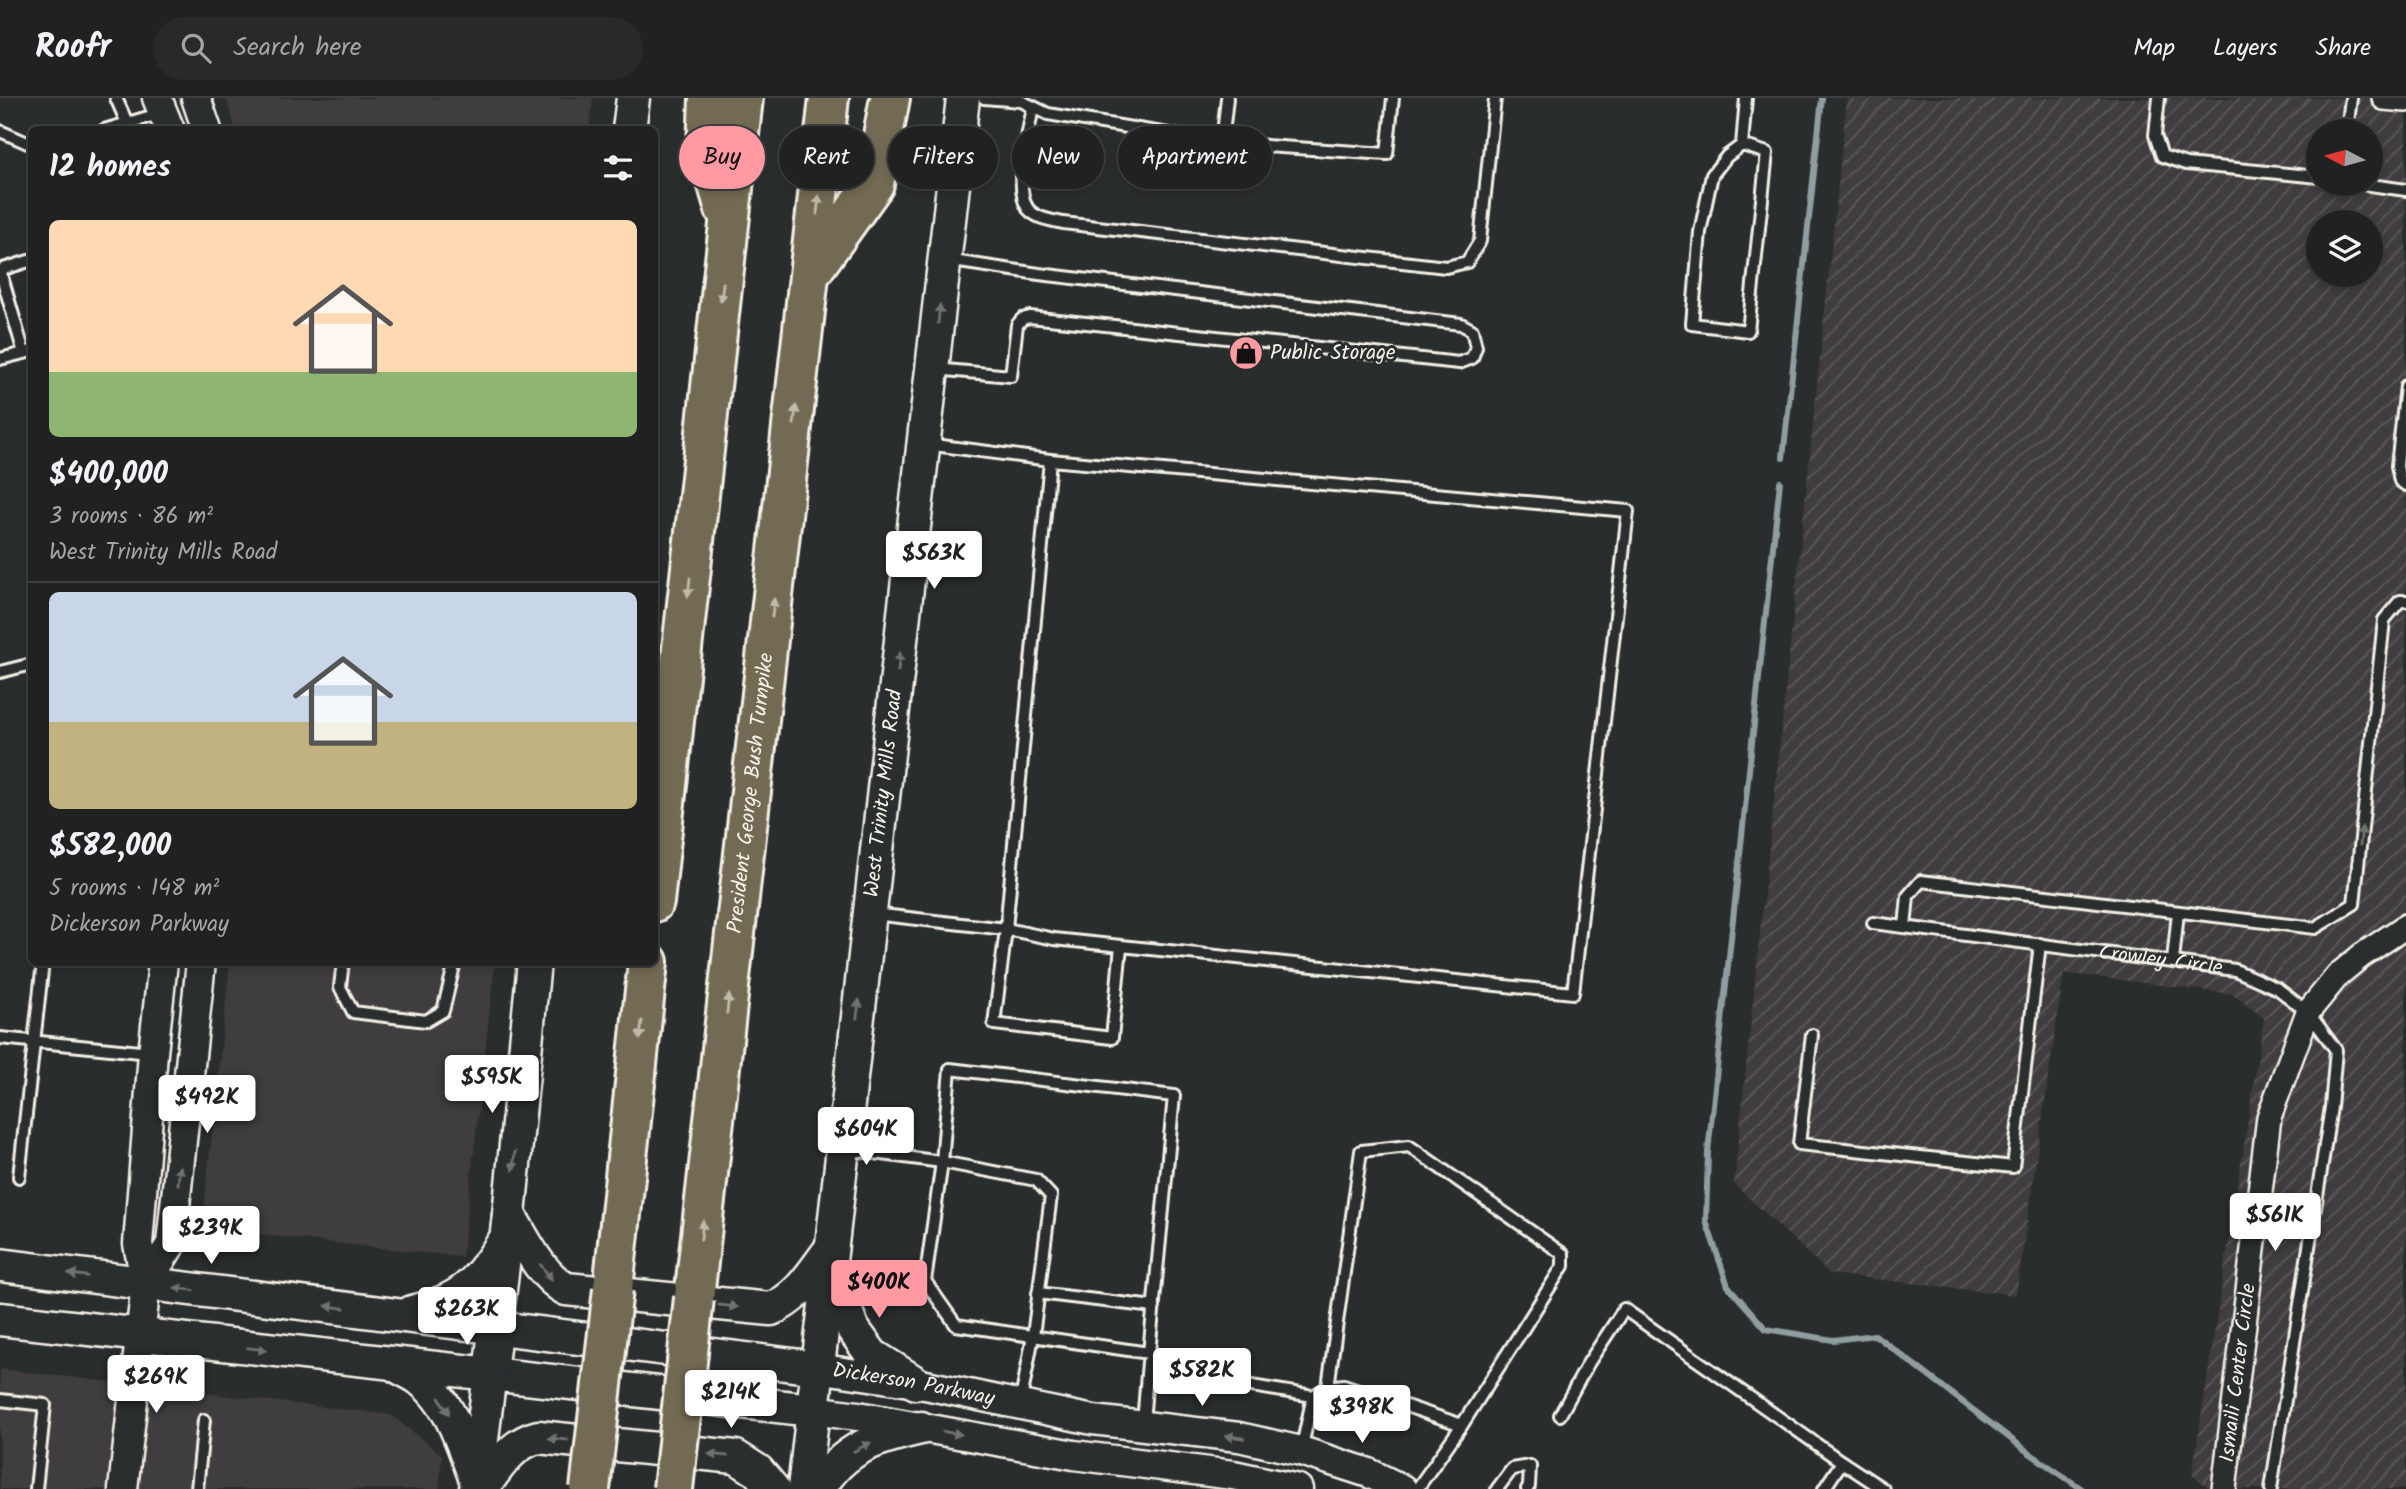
<!DOCTYPE html>
<html lang="en">
<head>
<meta charset="utf-8">
<style>
	:root { --surface:#202222; --page:#282a2a; --text:#f1f3f6; --muted:#a2a4a5; --line:#3d3f40; --accent:#ff9aa2 }
	body { margin:0; font-family:Kalam,sans-serif; background:var(--page); color:var(--text); height:100vh; display:flex; flex-direction:column; font-size:26px; white-space:nowrap }
	* { box-sizing:border-box; margin:0 }
	p { font-size:23px; color:var(--muted) }
	.icon { flex:none; width:38px; height:38px; fill:none; stroke:currentColor; stroke-width:2; stroke-linecap:round; stroke-linejoin:round }
	.map { position:relative; flex:1; overflow:hidden }
	.panel { position:absolute; left:28px; top:28px; width:630px; height:840px; display:flex; flex-direction:column; background:var(--surface); border-radius:10px; box-shadow:0 4px 10px #0003,0 0 0 2px var(--line) }
	.panel>* { flex:none }
	.hud { position:absolute; left:679px; top:28px; width:665px; height:63px; display:flex; gap:14px }
	.needle { width:46px; rotate:276deg }
	.controls { position:absolute; left:2306px; top:21px; display:grid; gap:14px }
	.controls a { display:grid; place-items:center; width:77px; height:77px; border-radius:50%; background:var(--surface); box-shadow:0 4px 10px #0003,0 0 0 2px var(--line); font-size:35px }
	.price { position:absolute; translate:-50% -60px; padding:0 16px; border-radius:7px; background:#fff; color:#222; font-size:23px; line-height:46px; filter:drop-shadow(0 2px 4px #0008) }
	.price::after { content:''; position:absolute; left:50%; top:42px; width:21px; height:16px; margin-left:-10px; background:inherit; clip-path:polygon(0 0,100% 0,50% 100%) }
	.price.current { background:var(--accent); color:#111 }
	ul { padding:0; list-style:none }
	li { display:grid; align-content:center; gap:14px; height:371px; padding:0 21px }
	li+li { border-top:2px solid var(--line) }
	li span { display:grid; place-items:center; height:217px; border-radius:10px; color:#555 }
	li>.icon { margin-inline-start:auto }
	span .icon { width:126px; height:126px; fill:#fffc; stroke-width:1 }
	li b { font-size:30px }
	h2 { display:flex; justify-content:space-between; align-items:center; height:84px; padding:0 21px; font-size:30px }
	.tag { padding:0 24px; border-radius:32px; background:var(--surface); box-shadow:0 4px 10px #0003,0 0 0 2px var(--line); font-size:24px; line-height:63px }
	.tag.current { background:var(--accent); color:#111 }
	header { display:flex; align-items:center; gap:42px; box-sizing:border-box; height:98px; padding:0 35px; background:var(--surface); border-bottom:2px solid var(--line) }
	header strong { font-size:33px }
	nav { display:flex; gap:38px; margin-inline-start:auto; font-size:24px }
	.search { width:490px; height:63px; background:var(--page); display:flex; align-items:center; gap:18px; box-sizing:border-box; padding:0 24px; border-radius:38px; color:var(--muted); font-size:26px }
	.map>svg:first-child { display:block }
	.built { fill:#403c3f }
	.industrial { fill:url(#industrial-furrows); fill-rule:evenodd }
	.lines { fill:none; stroke-linecap:round; stroke-linejoin:round }
	.stream { stroke:#909ea1; stroke-width:6 }
	.service-casing { stroke:#f4f1e8; stroke-width:16 }
	.minor-casing { stroke:#f4f1e8; stroke-width:28 }
	.tertiary-casing { stroke:#f4f1e8; stroke-width:33 }
	.secondary-casing { stroke:#f4f1e8; stroke-width:37 }
	.motorway-casing { stroke:#f4f1e8; stroke-width:44 }
	.service { stroke:#2a2d2e; stroke-width:10 }
	.minor { stroke:#2a2d2e; stroke-width:23 }
	.tertiary { stroke:#2a2d2e; stroke-width:28 }
	.secondary { stroke:#2a2d2e; stroke-width:32 }
	.motorway { stroke:#736b52; stroke-width:38 }
	.motorway-bridge-casing { stroke:#f4f1e8; stroke-width:44; stroke-linecap:butt }
	.motorway-bridge { stroke:#736b52; stroke-width:38 }
	.oneway { fill:#c0bbac }
	.oneway2 { fill:#71726f }
	.labels { text-anchor:middle; dominant-baseline:central; stroke-width:6; stroke-linejoin:round; paint-order:stroke }
	.poi-label { font-size:21px; fill:#f4f1e8; stroke:#2a2d2e; text-anchor:start }
	.street-label { font-size:21px; fill:#f4f1e8; stroke:#2a2d2e }
</style>
</head>
<body>
<header>
<strong>Roofr</strong>
<div class="search"><svg class="icon" aria-label="search" viewBox="0 0 24 24"><circle cx="10" cy="10" r="6"/><path d="M15 15l6 6"/></svg>Search here</div>
<nav><a>Map</a><a>Layers</a><a>Share</a></nav>
</header>
<div class="map">
<svg width="2406" height="1391" viewBox="0 0 2406 1391">
	<defs>
		<pattern id="industrial-furrows" width="10" height="10" patternUnits="userSpaceOnUse" patternTransform="scale(1.75)"><rect width="10" height="10" fill="#403c3f"/><path d="M-1 1l2-2M0 10L10 0M9 11l2-2" fill="none" stroke="#5c595b"/></pattern>
	</defs>
	<rect width="100%" height="100%" fill="#2a2d2e"/>
	<filter id="ink" filterUnits="userSpaceOnUse"><feTurbulence type="fractalNoise" baseFrequency=".0143" numOctaves="2"/><feDisplacementMap in="SourceGraphic" scale="14" xChannelSelector="R" yChannelSelector="G"/><feConvolveMatrix kernelMatrix="1 2 1 2 8 2 1 2 1" color-interpolation-filters="sRGB"/></filter>
	<g filter="url(#ink)">
		<!-- built -->
		<path class="built" d="M 226,0 L 593,0 L 589,31 L 236,32 Z
			M 230,865 L 495,865 L 462,1159 L 202,1130 Z
			M 0,1271 L 391,1317 L 442,1357 L 439,1391 L 0,1391 Z"/>
		<!-- industrial -->
		<path class="industrial" d="M 1847,0 L 2406,0 L 2406,1391 L 2211,1391 L 2192,1377 L 2264,920 L 2232,896 L 2064,875 L 2016,1197 L 1830,1176 L 1734,1086 ZM 2319,33 L 2371,33 L 2371,86 L 2319,86 ZM 2319,124 L 2371,124 L 2371,177 L 2319,177 Z"/>
		<g class="lines">
			<!-- stream -->
			<path class="stream" d="M 1783,360 L 1822,0
				M 1780,384 L 1708,1054 L 1706,1123 L 1728,1188 L 1766,1231 L 1833,1242 L 1875,1237 L 2028,1354 L 2082,1391"/>
			<!-- service casing -->
			<g class="service-casing">
				<g id="service">
					<path d="M 116,0 L 127,25"/>
					<path d="M 984,0 L 1021,3 L 1048,16 L 1222,45"/>
					<path d="M 1227,0 L 1222,45 L 1387,56 L 1393,0"/>
					<path d="M 2159,0 L 2155,37 L 2162,58 L 2186,66 L 2319,79"/>
					<path d="M 1033,9 C 1029,33 1013,90 1028,111 C 1037,121 1050,122 1063,125 L 1446,169 L 1467,164 L 1480,143 L 1495,0"/>
					<path d="M 104,32 L 162,15"/>
					<path d="M 0,33 L 32,47"/>
					<path d="M 2347,33 L 2351,0"/>
					<path d="M 1742,47 L 1767,55 L 1748,233 L 1692,226 L 1700,134 L 1712,77 L 1727,58 L 1742,47 L 1746,0"/>
					<path d="M 2363,86 L 2406,92"/>
					<path d="M 0,172 L 24,255"/>
					<path d="M 0,172 L 32,162"/>
					<path d="M 0,261 L 32,253"/>
					<path d="M 935,271 L 1011,278 L 1017,227 L 1022,221 L 1030,219 L 1459,265 L 1472,260 L 1476,249 L 1472,232 L 1461,226 L 1039,176 L 946,162"/>
					<path d="M 2406,288 L 2397,368 L 2400,383 L 2406,387"/>
					<path d="M 1050,362 L 1628,413 L 1573,895 L 1054,841 L 1006,831 L 994,926 L 1112,940 L 1121,848"/>
					<path d="M 0,574 L 32,566"/>
					<path d="M 873,816 L 1006,831 L 1050,362 L 926,346"/>
					<path id="s1" d="M 1873,825 L 2235,872 L 2278,891 L 2308,914 L 2336,952 L 2331,1009 L 2271,1391"/>
					<path d="M 1905,829 L 1908,798 L 1921,783 L 2315,830 L 2354,806 L 2384,522 L 2400,503 L 2406,503"/>
					<path d="M 2173,863 L 2178,814"/>
					<path d="M 343,864 L 340,889 L 353,914 L 426,923 L 443,913 L 455,864"/>
					<path d="M 1812,937 L 1799,1046 L 2013,1069 L 2040,846"/>
					<path d="M 0,940 L 150,955"/>
					<path d="M 844,1051 L 942,1064 L 925,1183 L 956,1227 L 1149,1255 L 1174,998 L 950,971 L 942,1064 L 1036,1082 L 1051,1098 L 1033,1238 L 1020,1307"/>
					<path d="M 19,1079 L 43,864"/>
					<path d="M 1038,1195 L 1154,1209"/>
					<path d="M 1148,1271 L 1313,1298"/>
					<path d="M 1328,1289 L 1361,1053 L 1409,1048 L 1563,1156 L 1563,1168 L 1462,1327 L 1417,1391"/>
					<path d="M 0,1302 L 45,1307 L 36,1391"/>
					<path d="M 1560,1317 L 1589,1264 L 1624,1211 L 1842,1364 L 1824,1391"/>
					<path d="M 1143,1325 L 1148,1264"/>
					<path d="M 1301,1353 L 1313,1298 L 1328,1289 L 1344,1287 L 1462,1327"/>
					<path d="M 1842,1364 L 1883,1391"/>
					<path d="M 197,1391 L 204,1322"/>
					<path d="M 1497,1391 L 1512,1371 L 1530,1368 L 1529,1388 L 1527,1391"/>
				</g>
			</g>
			<!-- minor casing -->
			<g class="minor-casing">
				<g id="minor">
					<path d="M 2384,0 L 2406,2"/>
					<path id="s2" d="M 2224,1391 L 2269,1019 L 2308,914 L 2338,877 L 2361,858 L 2406,828"/>
				</g>
			</g>
			<!-- tertiary casing -->
			<g class="tertiary-casing">
				<g id="tertiary">
					<path d="M 157,0 L 170,32"/>
					<path d="M 196,0 L 207,32"/>
					<path d="M 146,1186 L 171,1146 L 201,864"/>
					<path id="s3" d="M 817,1270 L 916,1285 L 1093,1322 L 1239,1339 L 1301,1353 L 1369,1375 L 1402,1391"/>
					<path d="M 812,1312 L 858,1318 L 1074,1357 L 1233,1377 L 1298,1391"/>
					<path d="M 123,1391 L 146,1186 L 138,1146 L 153,955 L 163,864"/>
				</g>
			</g>
			<!-- secondary casing -->
			<g class="secondary-casing">
				<g id="secondary">
					<path d="M 629,32 L 633,0"/>
					<path d="M 509,1117 C 525,1142 539,1176 566,1191 L 771,1211 C 798,1200 812,1176 829,1153"/>
					<path d="M 0,1167 L 817,1270"/>
					<path d="M 830,1174 L 853,1231 L 872,1257 L 916,1285"/>
					<path d="M 412,1214 C 463,1202 475,1187 503,1145"/>
					<path d="M 0,1221 L 812,1312"/>
					<path d="M 397,1268 C 405,1273 414,1276 421,1282 C 451,1305 462,1345 475,1379"/>
					<path d="M 476,1391 L 509,1117 L 534,864"/>
					<path d="M 482,1391 C 497,1370 512,1345 538,1339 L 736,1359 L 758,1373 L 773,1391"/>
					<path id="s4" d="M 804,1391 L 963,0"/>
					<path d="M 819,1391 C 843,1349 877,1340 921,1330"/>
				</g>
			</g>
			<!-- motorway casing -->
			<g class="motorway-casing">
				<g id="motorway">
					<path d="M 709,0 L 707,50 L 725,111"/>
					<path d="M 812,173 L 874,86 L 890,0"/>
					<path d="M 654,804 L 743,0"/>
					<path d="M 613,1191 L 648,864"/>
					<path id="s5" d="M 694,1200 L 829,0"/>
				</g>
			</g>
			<!-- service -->
			<use href="#service" class="service"/>
			<!-- minor -->
			<use href="#minor" class="minor"/>
			<!-- tertiary -->
			<use href="#tertiary" class="tertiary"/>
			<!-- secondary -->
			<use href="#secondary" class="secondary"/>
			<!-- motorway -->
			<use href="#motorway" class="motorway"/>
			<!-- motorway-bridge casing -->
			<g class="motorway-bridge-casing">
				<path id="motorway-bridge" d="M 590,1391 L 613,1191
					M 673,1391 L 694,1200"/>
			</g>
			<!-- motorway-bridge -->
			<use href="#motorway-bridge" class="motorway-bridge"/>
		</g>
		<!-- one-way arrows -->
		<defs><path id="oneway-solid" d="M-6-.8H1V-3.2L6.5 0L1 3.2V.8H-6Z" transform="scale(1.75)"/></defs>
		<g class="oneway">
			<use href="#oneway-solid" transform="translate(818 107) rotate(-84)"/>
			<use href="#oneway-solid" transform="translate(722 194) rotate(97)"/>
			<use href="#oneway-solid" transform="translate(795 317) rotate(-84)"/>
			<use href="#oneway-solid" transform="translate(689 489) rotate(96)"/>
			<use href="#oneway-solid" transform="translate(773 510) rotate(-83)"/>
			<use href="#oneway-solid" transform="translate(728 906) rotate(-83)"/>
			<use href="#oneway-solid" transform="translate(641 932) rotate(96)"/>
			<use href="#oneway-solid" transform="translate(702 1132) rotate(-83)"/>
		</g>
		<g class="oneway2">
			<use href="#oneway-solid" transform="translate(939 216) rotate(-84)"/>
			<use href="#oneway-solid" transform="translate(899 564) rotate(-83)"/>
			<use href="#oneway-solid" transform="translate(2361 738) rotate(-84)"/>
			<use href="#oneway-solid" transform="translate(858 911) rotate(-83)"/>
			<use href="#oneway-solid" transform="translate(514 1063) rotate(96)"/>
			<use href="#oneway-solid" transform="translate(179 1077) rotate(-84)"/>
			<use href="#oneway-solid" transform="translate(546 1174) rotate(53)"/>
			<use href="#oneway-solid" transform="translate(78 1177) rotate(-172)"/>
			<use href="#oneway-solid" transform="translate(184 1191) rotate(-173)"/>
			<use href="#oneway-solid" transform="translate(728 1208) rotate(6)"/>
			<use href="#oneway-solid" transform="translate(335 1209) rotate(-173)"/>
			<use href="#oneway-solid" transform="translate(257 1251) rotate(7)"/>
			<use href="#oneway-solid" transform="translate(444 1308) rotate(59)"/>
			<use href="#oneway-solid" transform="translate(952 1335) rotate(10)"/>
			<use href="#oneway-solid" transform="translate(1235 1339) rotate(-172)"/>
			<use href="#oneway-solid" transform="translate(558 1341) rotate(-174)"/>
			<use href="#oneway-solid" transform="translate(862 1349) rotate(-28)"/>
			<use href="#oneway-solid" transform="translate(718 1357) rotate(-174)"/>
		</g>
	</g>
	<!-- icons -->
	<defs>
		<g id="shop-disc" transform="scale(1.75)"><circle r="9.5" fill="#ff9aa2" stroke="#2a2d2e"/><path d="M-5-2.5h2.3a2.7 3.5 0 0 1 5.4 0H5L5.5 6h-11ZM-1.5-2.5h3a1.5 2.3 0 0 0-3 0Z" fill="#111"/></g>
	</defs>
	<g fill-rule="evenodd">
		<use href="#shop-disc" x="1246" y="255"/>
	</g>
	<g class="labels">
		<!-- poi labels -->
		<g class="poi-label">
			<text x="1270" y="255">Public Storage</text>
		</g>
		<!-- street labels -->
		<g class="street-label">
			<text stroke="none"><textPath href="#s5" startOffset="508">President George Bush Turnpike</textPath></text>
			<text stroke="none"><textPath href="#s4" startOffset="700">West Trinity Mills Road</textPath></text>
			<text stroke="none"><textPath href="#s1" startOffset="290">Crowley Circle</textPath></text>
			<text stroke="none"><textPath href="#s2" startOffset="117">Ismaili Center Circle</textPath></text>
			<text stroke="none"><textPath href="#s3" startOffset="98">Dickerson Parkway</textPath></text>
		</g>
	</g>
</svg>
<div class="controls">
<a><svg class="needle" viewBox="-14 -14 28 28"><path d="M0-13l5 13h-10z" fill="#e53935"/><path d="M0 13l5-13h-10z" fill="#a2a4a5"/></svg></a>
<a><svg class="icon" aria-label="layers" viewBox="0 0 24 24"><path d="M12 4l9 5-9 5-9-5zM3 14l9 5 9-5"/></svg></a>
</div>
<b class="price" style="left:934px;top:493px">$563K</b>
<b class="price" style="left:492px;top:1017px">$595K</b>
<b class="price" style="left:207px;top:1037px">$492K</b>
<b class="price" style="left:866px;top:1069px">$604K</b>
<b class="price" style="left:2275px;top:1155px">$561K</b>
<b class="price" style="left:211px;top:1168px">$239K</b>
<b class="price current" style="left:879px;top:1222px">$400K</b>
<b class="price" style="left:467px;top:1249px">$263K</b>
<b class="price" style="left:1202px;top:1310px">$582K</b>
<b class="price" style="left:156px;top:1317px">$269K</b>
<b class="price" style="left:731px;top:1332px">$214K</b>
<b class="price" style="left:1362px;top:1347px">$398K</b>
<div class="hud">
<a class="tag current">Buy</a>
<a class="tag">Rent</a>
<a class="tag">Filters</a>
<a class="tag">New</a>
<a class="tag">Apartment</a>
</div>
<section class="panel">
<h2>12 homes<svg class="icon" aria-label="filters" viewBox="0 0 24 24"><path d="M4 7h16M4 17h16"/><circle cx="9" cy="7" r="2"/><circle cx="15" cy="17" r="2"/></svg></h2>
<ul>
<li><span style="background:linear-gradient(#ffd9b3 70%,#8fb573 0)"><svg class="icon" aria-label="home" viewBox="0 0 24 24"><path d="M3 11l9-7 9 7M6 9v11h12V9"/></svg></span><div><b>$400,000</b><p>3 rooms · 86 m²</p><p>West Trinity Mills Road</p></div></li>
<li><span style="background:linear-gradient(#c9d6e8 60%,#c2b280 0)"><svg class="icon" aria-label="home" viewBox="0 0 24 24"><path d="M3 11l9-7 9 7M6 9v11h12V9"/></svg></span><div><b>$582,000</b><p>5 rooms · 148 m²</p><p>Dickerson Parkway</p></div></li>
</ul>
</section>
</div>
</body>
</html>
